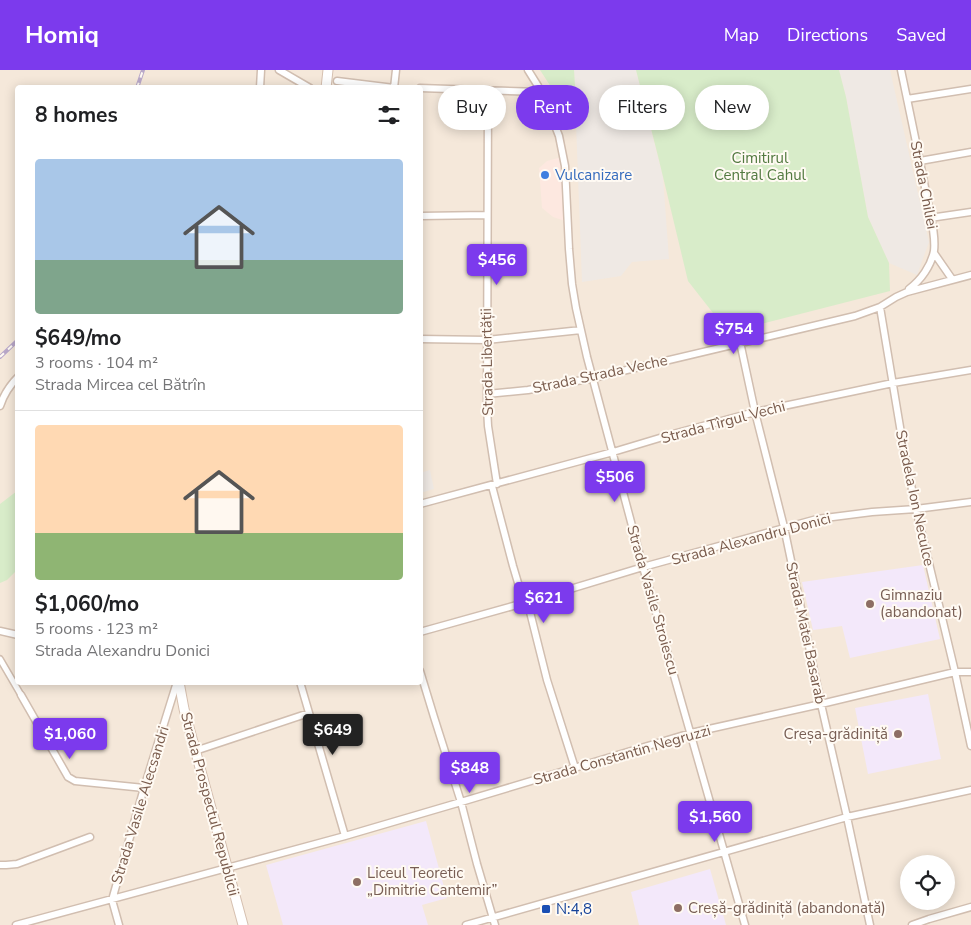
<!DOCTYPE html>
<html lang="en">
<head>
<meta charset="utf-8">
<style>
	:root { --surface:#fff; --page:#f6f6f6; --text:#202124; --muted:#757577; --line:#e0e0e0; --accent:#7c3aed }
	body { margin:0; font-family:"Nunito Sans",sans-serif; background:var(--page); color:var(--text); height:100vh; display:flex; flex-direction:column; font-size:19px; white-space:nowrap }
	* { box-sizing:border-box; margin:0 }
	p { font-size:16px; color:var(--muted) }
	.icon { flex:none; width:28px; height:28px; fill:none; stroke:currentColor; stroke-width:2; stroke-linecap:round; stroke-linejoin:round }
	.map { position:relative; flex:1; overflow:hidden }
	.panel { position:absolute; left:15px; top:15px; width:408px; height:600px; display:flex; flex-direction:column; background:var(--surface); border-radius:5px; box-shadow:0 2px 12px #0003 }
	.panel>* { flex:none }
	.hud { position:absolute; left:438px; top:15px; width:458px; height:45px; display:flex; gap:10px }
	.tools { position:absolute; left:900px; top:785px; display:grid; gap:10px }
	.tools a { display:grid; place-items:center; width:55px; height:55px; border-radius:50%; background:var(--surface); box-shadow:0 2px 12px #0003; font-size:25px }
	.price { position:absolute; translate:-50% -42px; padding:0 11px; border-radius:5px; background:var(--accent); color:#fff; font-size:16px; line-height:32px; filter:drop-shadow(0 1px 2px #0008) }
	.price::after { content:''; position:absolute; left:50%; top:30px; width:15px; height:11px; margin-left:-8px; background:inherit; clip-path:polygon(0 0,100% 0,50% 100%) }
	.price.active { background:#222; color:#fff }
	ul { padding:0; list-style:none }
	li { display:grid; align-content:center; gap:10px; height:265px; padding:0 20px }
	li+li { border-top:1px solid var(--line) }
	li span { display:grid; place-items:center; height:155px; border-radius:5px; color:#555 }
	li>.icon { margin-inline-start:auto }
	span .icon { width:90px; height:90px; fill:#fffc; stroke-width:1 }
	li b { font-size:21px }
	h2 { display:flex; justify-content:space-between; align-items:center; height:60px; padding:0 20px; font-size:21px }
	.chip { padding:0 18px; border-radius:22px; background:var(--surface); box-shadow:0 2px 12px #0003; font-size:18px; line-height:45px }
	.chip.active { background:var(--accent); color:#fff }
	header { display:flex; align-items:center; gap:30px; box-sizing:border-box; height:70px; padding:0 25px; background:var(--accent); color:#fff }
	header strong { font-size:24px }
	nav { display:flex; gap:28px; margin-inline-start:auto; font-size:18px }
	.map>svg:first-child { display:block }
	.residential { fill:#f5e8da; fill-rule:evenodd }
	.commercial { fill:#fde8e0 }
	.industrial { fill:#efe9e4 }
	.education { fill:#f3e8fa }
	.green { fill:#d8ecc9 }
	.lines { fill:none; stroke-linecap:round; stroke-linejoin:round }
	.pedestrian-casing { stroke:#d1beb0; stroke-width:8 }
	.minor-casing { stroke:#d1beb0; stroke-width:9 }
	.secondary-casing { stroke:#d6c0b0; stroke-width:11 }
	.pedestrian { stroke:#fff; stroke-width:5 }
	.minor { stroke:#fff; stroke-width:6 }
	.secondary { stroke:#fff; stroke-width:9 }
	.rail-casing { stroke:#b9a8c9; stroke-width:4 }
	.rail { stroke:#fffaf3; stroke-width:2; stroke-dasharray:5.5; stroke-linecap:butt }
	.shop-dot { fill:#3f7fe0; stroke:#fffaf3; stroke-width:2 }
	.education-dot { fill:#8d6e63; stroke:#fffaf3; stroke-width:2 }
	.transit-dot { fill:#1a4fb4; stroke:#fffaf3; stroke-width:2 }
	.labels { text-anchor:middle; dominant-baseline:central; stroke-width:4; stroke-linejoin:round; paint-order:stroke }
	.park-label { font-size:15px; fill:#537a41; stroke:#fffaf3 }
	.shop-label { font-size:15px; fill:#366cbe; stroke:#fffaf3; text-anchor:start }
	.street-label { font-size:15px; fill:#7a5c4d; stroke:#fffaf3 }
	.education-label { font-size:15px; fill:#785e54; stroke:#fffaf3; text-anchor:start }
	.transit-label { font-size:15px; fill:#164399; stroke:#fffaf3; text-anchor:start }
</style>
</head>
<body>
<header>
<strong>Homiq</strong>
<nav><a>Map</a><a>Directions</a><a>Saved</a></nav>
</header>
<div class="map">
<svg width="971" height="855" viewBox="0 0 971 855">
	<rect width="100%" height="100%" fill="#fdf6ec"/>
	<!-- residential -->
	<path class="residential" d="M 0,0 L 971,0 L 971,855 L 0,855 ZM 18,18 L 420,18 L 420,612 L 18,612 ZM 909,794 L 946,794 L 946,831 L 909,831 Z"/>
	<!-- commercial -->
	<path class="commercial" d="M 562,87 L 568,152 L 553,147 L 542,138 L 539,98 L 547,91 Z"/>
	<!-- industrial -->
	<path class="industrial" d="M 574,0 L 636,0 L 663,107 L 669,189 L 632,192 L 621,206 L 582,212 Z
		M 839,0 L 890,0 L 929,172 L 917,205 L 889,193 L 868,147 L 846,27 Z
		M 430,400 L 434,419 L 420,423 L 420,403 Z"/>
	<!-- education -->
	<path class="education" d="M 923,495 L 940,569 L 850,588 L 842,556 L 813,560 L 802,512 Z
		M 928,624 L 941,689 L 868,704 L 855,638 Z
		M 426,751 L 447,828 L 422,835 L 428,855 L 283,855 L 266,795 Z
		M 710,799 L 726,855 L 639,855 L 631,822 Z"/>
	<!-- green -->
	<path class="green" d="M 540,0 L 574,0 L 575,16 L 553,20 Z
		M 636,0 L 839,0 L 846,27 L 868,147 L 889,193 L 890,221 L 718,265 L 713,243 L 688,211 L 658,86 Z
		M 17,421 L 17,500 L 7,510 L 0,513 L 0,434 Z"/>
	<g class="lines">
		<!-- pedestrian casing -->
		<g class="pedestrian-casing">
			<path id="pedestrian" d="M 0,589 L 21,625"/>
		</g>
		<!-- minor casing -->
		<g class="minor-casing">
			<path id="minor" d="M 279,0 L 310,18
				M 528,0 L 538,16 L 552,48 L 559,66 L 565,96 L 569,179 L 572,214 L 576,238 L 587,287 L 643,497 L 745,855
				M 901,0 C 910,43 919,85 927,128 C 930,145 936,164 934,181 C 931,196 921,210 909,219
				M 337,11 L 394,18
				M 260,18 L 261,0
				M 394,18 L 396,0
				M 420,18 L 540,22
				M 488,20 L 487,337 L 488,356 L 497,414
				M 907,29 L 971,19
				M 920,91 L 971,82
				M 420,146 L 487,145
				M 930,148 L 971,142
				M 934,183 L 952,209
				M 880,237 L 903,375 L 916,439 L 955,602 L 971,676
				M 420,269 L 487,270 L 581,260
				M 740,272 L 755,342 L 784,457 L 821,634 L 847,747 L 870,855
				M 487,324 L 528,320 L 593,308 L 855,246 L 880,237 L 896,227 L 907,222 L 971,205
				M 0,336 C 4,324 9,316 18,307
				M 492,416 L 513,496 L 524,533 L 530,542 L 547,610 L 575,698
				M 420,434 L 613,382 L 673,364 L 755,342 L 893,313 L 971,300
				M 0,561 L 18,565
				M 420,562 L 524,533 L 643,497 L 817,449 L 872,442 L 916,439 L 971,432
				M 420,601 L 434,647 L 461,732 L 477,794 L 495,855
				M 300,612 L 345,766
				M 21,625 L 68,707 L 75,711 L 144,718
				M 195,681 L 309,643
				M 0,795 L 6,795 L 17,794 L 90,767
				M 16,855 L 345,766 L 461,732 L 691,663 L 821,634 L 955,602 L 971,602
				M 119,855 L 112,830 L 144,718 L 177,612
				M 466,855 L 847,747 L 971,720
				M 912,855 L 929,849 L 971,837"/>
		</g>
		<!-- secondary casing -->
		<g class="secondary-casing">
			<path id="secondary" d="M 326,18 L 328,0
				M 179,612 L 184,639 L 243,855"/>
		</g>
		<!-- pedestrian -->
		<use href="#pedestrian" class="pedestrian"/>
		<!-- minor -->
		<use href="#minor" class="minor"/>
		<!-- secondary -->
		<use href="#secondary" class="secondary"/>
		<!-- rail casing -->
		<g class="rail-casing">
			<path id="rail" d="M 137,18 L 143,0
				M 0,287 L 18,270"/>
		</g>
		<!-- rail -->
		<use href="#rail" class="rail"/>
	</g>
	<!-- markers -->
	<circle class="shop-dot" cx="545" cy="105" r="5"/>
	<g class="education-dot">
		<circle cx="870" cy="534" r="5"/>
		<circle cx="898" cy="664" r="5"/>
		<circle cx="357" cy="812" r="5"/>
		<circle cx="678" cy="838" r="5"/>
	</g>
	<rect class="transit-dot" x="541" y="834" width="10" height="10" rx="2.5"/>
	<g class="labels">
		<!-- park labels -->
		<g class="park-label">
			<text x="760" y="88">Cimitirul<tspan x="760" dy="17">Central Cahul</tspan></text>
		</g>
		<!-- shop labels -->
		<g class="shop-label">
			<text x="555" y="105">Vulcanizare</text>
		</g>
		<!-- street labels -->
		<g class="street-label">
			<text transform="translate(924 115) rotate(79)">Strada Chiliei</text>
			<text transform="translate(487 292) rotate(-91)">Strada Libertății</text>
			<text transform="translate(600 304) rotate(-12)">Strada Strada Veche</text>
			<text transform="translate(723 352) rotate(-15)">Strada Tîrgul Vechi</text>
			<text transform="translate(915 428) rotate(78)">Stradela Ion Neculce</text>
			<text transform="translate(751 469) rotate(-15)">Strada Alexandru Donici</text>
			<text transform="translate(653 530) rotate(74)">Strada Vasile Stroiescu</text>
			<text transform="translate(806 563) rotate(78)">Strada Matei Basarab</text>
			<text transform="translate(622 685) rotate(-16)">Strada Constantin Negruzzi</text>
			<text transform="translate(210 734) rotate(75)">Strada Prospectul Republicii</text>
			<text transform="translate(140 735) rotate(-73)">Strada Vasile Alecsandri</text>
		</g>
		<!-- education labels -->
		<g class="education-label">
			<text x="880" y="525">Gimnaziu<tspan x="880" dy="17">(abandonat)</tspan></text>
			<text x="888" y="664" text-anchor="end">Creșa-grădiniță</text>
			<text x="367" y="803">Liceul Teoretic<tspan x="367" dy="17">„Dimitrie Cantemir”</tspan></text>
			<text x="688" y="838">Creșă-grădiniță (abandonată)</text>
		</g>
		<!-- transit labels -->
		<g class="transit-label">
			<text x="556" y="839">N:4,8</text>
		</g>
	</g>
</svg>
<div class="tools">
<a><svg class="icon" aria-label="locate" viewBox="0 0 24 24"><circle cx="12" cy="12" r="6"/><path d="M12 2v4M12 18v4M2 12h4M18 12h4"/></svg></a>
</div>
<b class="price" style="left:497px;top:216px">$456</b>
<b class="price" style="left:734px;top:285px">$754</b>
<b class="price" style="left:615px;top:433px">$506</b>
<b class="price" style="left:544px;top:554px">$621</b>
<b class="price active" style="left:333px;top:686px">$649</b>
<b class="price" style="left:70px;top:690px">$1,060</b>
<b class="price" style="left:470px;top:724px">$848</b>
<b class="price" style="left:715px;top:773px">$1,560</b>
<div class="hud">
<a class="chip">Buy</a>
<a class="chip active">Rent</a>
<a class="chip">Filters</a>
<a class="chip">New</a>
</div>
<section class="panel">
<h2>8 homes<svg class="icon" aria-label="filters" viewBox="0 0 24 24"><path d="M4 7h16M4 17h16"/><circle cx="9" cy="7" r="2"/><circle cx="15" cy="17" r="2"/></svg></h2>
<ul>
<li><span style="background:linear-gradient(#a9c7e8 65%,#7fa58c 0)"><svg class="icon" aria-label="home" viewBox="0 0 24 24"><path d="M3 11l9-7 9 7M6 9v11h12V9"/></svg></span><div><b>$649/mo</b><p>3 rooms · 104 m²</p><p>Strada Mircea cel Bătrîn</p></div></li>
<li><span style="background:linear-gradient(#ffd9b3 70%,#8fb573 0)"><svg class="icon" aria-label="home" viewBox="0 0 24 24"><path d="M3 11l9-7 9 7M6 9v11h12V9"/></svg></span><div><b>$1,060/mo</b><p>5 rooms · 123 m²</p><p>Strada Alexandru Donici</p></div></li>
</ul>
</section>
</div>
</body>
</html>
